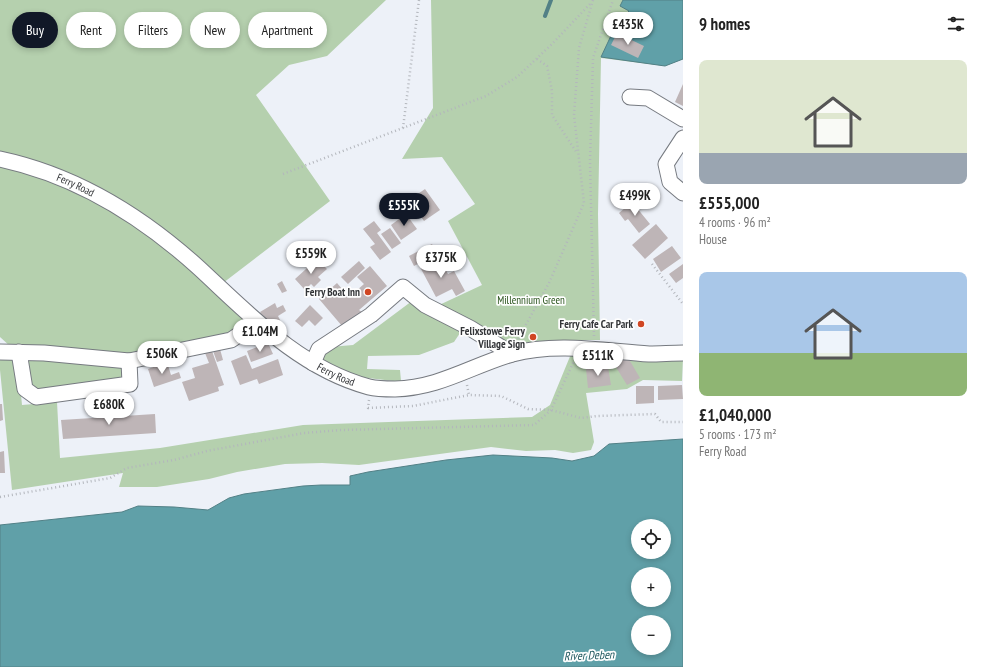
<!DOCTYPE html>
<html lang="en">
<head>
<meta charset="utf-8">
<style>
	:root { --surface:#fff; --page:#f6f6f6; --text:#222; --muted:#767676; --accent:#111827 }
	body { margin:0; font-family:"PT Sans Narrow",sans-serif; background:var(--page); color:var(--text); height:100vh; display:flex; flex-direction:column; font-size:15px; white-space:nowrap }
	* { box-sizing:border-box; margin:0 }
	p { font-size:13px; color:var(--muted) }
	.icon { flex:none; width:22px; height:22px; fill:none; stroke:currentColor; stroke-width:2; stroke-linecap:round; stroke-linejoin:round }
	.map { position:relative; flex:1; overflow:hidden }
	.sheet { display:flex; flex-direction:column; background:var(--surface); width:300px }
	.sheet>* { flex:none }
	.banner { position:absolute; left:12px; top:12px; width:380px; height:36px; display:flex; gap:8px }
	.tools { position:absolute; left:631px; top:519px; display:grid; gap:8px }
	.tools a { display:grid; place-items:center; width:40px; height:40px; border-radius:50%; background:var(--surface); box-shadow:0 2px 6px #0003; font-size:20px }
	.price { position:absolute; translate:-50% -34px; padding:0 9px; border-radius:14px; background:#fff; color:#222; font-size:13px; line-height:26px; filter:drop-shadow(0 1px 2px #0008) }
	.price::after { content:''; position:absolute; left:50%; top:24px; width:12px; height:9px; margin-left:-6px; background:inherit; clip-path:polygon(0 0,100% 0,50% 100%) }
	.price.selected { background:var(--accent); color:#fff }
	ul { padding:0; list-style:none }
	li { display:grid; align-content:center; gap:8px; height:212px; padding:0 16px }
	li span { display:grid; place-items:center; height:124px; border-radius:8px; color:#555 }
	li>.icon { margin-inline-start:auto }
	span .icon { width:72px; height:72px; fill:#fffc; stroke-width:1 }
	li b { font-size:17px }
	h2 { display:flex; justify-content:space-between; align-items:center; height:48px; padding:0 16px; font-size:17px }
	.chip { padding:0 14px; border-radius:18px; background:var(--surface); box-shadow:0 2px 6px #0003; font-size:14px; line-height:36px }
	.chip.selected { background:var(--accent); color:#fff }
	main { display:flex; flex:1; min-height:0 }
	.map>svg:first-child { display:block }
	.green { fill:#b5d0ae }
	.water { fill:#60a0a8; stroke:#528086; fill-rule:evenodd }
	.lines { fill:none; stroke-linecap:round; stroke-linejoin:round }
	.stream { stroke:#528086; stroke-width:4 }
	.building { fill:#beb5b7 }
	.minor-casing { stroke:#767a80; stroke-width:17 }
	.path { stroke:#b3b6bc; stroke-width:2.5; stroke-dasharray:1 3; stroke-linecap:butt }
	.minor { stroke:#fff; stroke-width:15 }
	.tree { fill:#819a7e }
	.poi-dot { fill:#d04623; stroke:#fefefe; stroke-width:1.5 }
	.labels { text-anchor:middle; dominant-baseline:central; stroke-width:3.5; stroke-linejoin:round; paint-order:stroke }
	.street-label { font-size:11px; fill:#333538; stroke:#fefefe }
	.poi-label { font-size:11px; font-weight:bold; fill:#333538; stroke:#fefefe; text-anchor:end }
	.park-label { font-size:11px; fill:#28521b; stroke:#fefefe }
	.water-label { font-size:12px; font-style:italic; fill:#245b62; stroke:#fefefe }
</style>
</head>
<body>
<main>
<div class="map">
<svg width="683" height="667" viewBox="0 0 683 667">
	<rect width="100%" height="100%" fill="#edf1f8"/>
	<!-- green -->
	<path class="green" d="M 0,0 L 386,0 L 327,56 L 289,65 L 256,95 L 330,201 L 223,283 L 254,312 L 238,331 L 128,357 L 11,347 L 0,337 Z
		M 431,0 L 683,0 L 683,59 L 665,66 L 601,58 L 598,214 L 600,340 L 574,340 L 515,346 L 437,306 L 482,285 L 448,221 L 475,204 L 442,157 L 402,159 L 433,108 Z
		M 412,301 L 462,330 L 454,342 L 419,355 L 368,356 L 367,369 L 400,370 L 401,381 L 393,381 L 351,376 L 323,365 L 322,353 L 330,347 L 353,345 Z
		M 571,354 L 683,358 L 682,381 L 643,380 L 627,389 L 586,393 L 594,442 L 591,450 L 573,453 L 555,450 L 526,451 L 491,447 L 359,465 L 322,463 L 285,464 L 237,472 L 209,479 L 157,487 L 119,487 L 123,473 L 12,490 L 0,370 L 0,357 L 12,356 L 18,364 L 22,405 L 57,402 L 60,458 L 160,448 L 303,425 L 532,417 L 550,405 Z
		M 32,357 L 123,364 L 124,380 L 38,391 L 29,384 L 25,364 Z"/>
	<!-- water -->
	<path class="water" d="M 623,0 L 683,0 L 683,59 L 665,66 L 601,57 L 616,25 L 629,11 L 620,6 Z
		M 683,439 L 683,667 L 0,667 L 0,525 L 122,512 L 138,506 L 174,507 L 208,510 L 229,498 L 244,494 L 303,486 L 321,485 L 350,485 L 350,476 L 368,472 L 446,460 L 493,455 L 552,458 L 572,461 L 594,456 L 609,444 ZM 638,526 L 664,526 L 664,552 L 638,552 ZM 638,574 L 664,574 L 664,600 L 638,600 ZM 638,622 L 664,622 L 664,648 L 638,648 Z"/>
	<g class="lines">
		<!-- stream -->
		<path class="stream" d="M 545,16 L 551,0"/>
	</g>
	<!-- building -->
	<path class="building" d="M 617,33 L 644,46 L 638,58 L 611,45 Z
		M 683,84 L 683,106 L 675,102 Z
		M 425,189 L 440,210 L 424,221 L 409,200 Z
		M 632,202 L 650,224 L 639,233 L 628,219 L 625,221 L 619,213 Z
		M 406,214 L 417,229 L 401,240 L 391,225 Z
		M 374,221 L 381,230 L 377,233 L 391,252 L 380,260 L 370,247 L 375,244 L 363,229 Z
		M 656,224 L 668,238 L 645,259 L 632,245 Z
		M 390,228 L 401,243 L 392,249 L 381,234 Z
		M 432,244 L 437,254 L 414,266 L 409,256 Z
		M 672,246 L 681,258 L 661,272 L 653,259 Z
		M 439,257 L 442,263 L 436,266 L 438,271 L 444,267 L 448,274 L 454,271 L 465,291 L 456,296 L 452,289 L 436,297 L 420,267 Z
		M 317,259 L 327,269 L 318,277 L 321,280 L 314,287 L 311,284 L 305,290 L 295,279 Z
		M 359,261 L 365,268 L 348,284 L 341,277 Z
		M 683,264 L 683,278 L 676,283 L 669,274 Z
		M 370,266 L 387,286 L 359,310 L 362,312 L 342,326 L 319,299 L 337,283 L 349,297 L 364,284 L 357,277 Z
		M 282,281 L 287,291 L 282,293 L 277,284 Z
		M 275,303 L 277,308 L 283,305 L 286,311 L 278,316 L 280,320 L 268,327 L 260,312 Z
		M 310,305 L 323,318 L 315,326 L 309,320 L 302,327 L 295,321 Z
		M 268,343 L 273,354 L 251,362 L 247,351 Z
		M 220,349 L 223,360 L 217,362 L 213,351 Z
		M 212,351 L 224,385 L 218,387 L 219,391 L 189,401 L 182,382 L 195,378 L 192,368 L 209,363 L 205,353 Z
		M 246,355 L 252,369 L 278,359 L 283,375 L 259,384 L 257,379 L 240,385 L 231,361 Z
		M 627,356 L 640,378 L 627,385 L 614,364 Z
		M 167,362 L 171,375 L 179,372 L 181,378 L 154,387 L 148,369 Z
		M 608,367 L 611,385 L 588,388 L 586,369 Z
		M 682,385 L 683,399 L 658,400 L 658,386 Z
		M 636,386 L 654,386 L 654,403 L 636,404 Z
		M 0,404 L 2,404 L 3,420 L 0,421 Z
		M 155,414 L 156,433 L 63,439 L 61,420 Z
		M 4,451 L 5,473 L 0,473 L 0,452 Z"/>
	<g class="lines">
		<!-- minor casing -->
		<g class="minor-casing">
			<g id="minor">
				<path d="M 630,97 L 648,98 L 683,119"/>
				<path d="M 683,138 L 666,164 L 670,182 L 683,193"/>
				<path id="s1" d="M 0,159 C 75,175 143,217 199,268 C 250,315 299,368 369,387 C 377,389 387,389 395,389 C 439,388 471,366 512,354 C 556,342 604,351 649,354 C 660,354 672,353 683,353"/>
				<path d="M 0,352 L 44,353 L 129,361 L 231,340 L 240,334 L 254,320"/>
				<path d="M 19,352 L 25,389 L 36,397 L 130,384 L 129,361"/>
				<path d="M 313,363 L 319,349 L 371,315 L 403,287 L 425,305 L 470,328 L 512,354"/>
			</g>
		</g>
		<!-- path -->
		<path class="path" d="M 537,59 L 547,66 L 552,91 L 552,115 L 577,153
			M 403,128 L 419,0
			M 283,174 L 486,96 L 517,77 L 552,44 L 590,4
			M 652,264 L 683,304
			M 594,336 L 590,161 L 593,58 L 613,0
			M 518,339 L 549,283 L 584,203 L 574,115 L 579,48 L 593,0
			M 467,385 L 469,395 L 501,396 L 528,409 L 551,410 L 581,418 L 597,416 L 655,414 L 661,422 L 683,422
			M 369,400 L 368,408 L 413,406 L 469,395
			M 0,497 L 110,478 L 127,468 L 174,460 L 207,451 L 304,433 L 341,430 L 534,425 L 551,410 L 574,361"/>
		<!-- minor -->
		<use href="#minor" class="minor"/>
	</g>
	<!-- trees -->
	<circle class="tree" cx="116" cy="402" r="5"/>
	<!-- markers -->
	<g class="poi-dot">
		<circle cx="368" cy="292" r="4"/>
		<circle cx="641" cy="324" r="4"/>
		<circle cx="533" cy="337" r="4"/>
	</g>
	<g class="labels">
		<!-- street labels -->
		<g class="street-label">
			<text stroke="none"><textPath href="#s1" startOffset="80">Ferry Road</textPath></text>
			<text stroke="none"><textPath href="#s1" startOffset="404">Ferry Road</textPath></text>
		</g>
		<!-- poi labels -->
		<g class="poi-label">
			<text x="360" y="292">Ferry Boat Inn</text>
			<text x="633" y="324">Ferry Cafe Car Park</text>
			<text x="525" y="331">Felixstowe Ferry<tspan x="525" dy="13">Village Sign</tspan></text>
		</g>
		<!-- park labels -->
		<g class="park-label">
			<text x="531" y="300">Millennium Green</text>
		</g>
		<!-- water labels -->
		<g class="water-label">
			<text transform="translate(589 655) rotate(-2)">River Deben</text>
		</g>
	</g>
</svg>
<div class="tools">
<a><svg class="icon" aria-label="locate" viewBox="0 0 24 24"><circle cx="12" cy="12" r="6"/><path d="M12 2v4M12 18v4M2 12h4M18 12h4"/></svg></a>
<a>+</a>
<a>−</a>
</div>
<b class="price" style="left:628px;top:46px">£435K</b>
<b class="price" style="left:635px;top:217px">£499K</b>
<b class="price selected" style="left:404px;top:227px">£555K</b>
<b class="price" style="left:311px;top:275px">£559K</b>
<b class="price" style="left:441px;top:279px">£375K</b>
<b class="price" style="left:260px;top:353px">£1.04M</b>
<b class="price" style="left:162px;top:375px">£506K</b>
<b class="price" style="left:598px;top:377px">£511K</b>
<b class="price" style="left:109px;top:426px">£680K</b>
<div class="banner">
<a class="chip selected">Buy</a>
<a class="chip">Rent</a>
<a class="chip">Filters</a>
<a class="chip">New</a>
<a class="chip">Apartment</a>
</div>
</div>
<section class="sheet">
<h2>9 homes<svg class="icon" aria-label="filters" viewBox="0 0 24 24"><path d="M4 7h16M4 17h16"/><circle cx="9" cy="7" r="2"/><circle cx="15" cy="17" r="2"/></svg></h2>
<ul>
<li><span style="background:linear-gradient(#dfe7d0 75%,#9aa5b1 0)"><svg class="icon" aria-label="home" viewBox="0 0 24 24"><path d="M3 11l9-7 9 7M6 9v11h12V9"/></svg></span><div><b>£555,000</b><p>4 rooms · 96 m²</p><p>House</p></div></li>
<li><span style="background:linear-gradient(#a9c7e8 65%,#8fb573 0)"><svg class="icon" aria-label="home" viewBox="0 0 24 24"><path d="M3 11l9-7 9 7M6 9v11h12V9"/></svg></span><div><b>£1,040,000</b><p>5 rooms · 173 m²</p><p>Ferry Road</p></div></li>
</ul>
</section>
</main>
</body>
</html>
